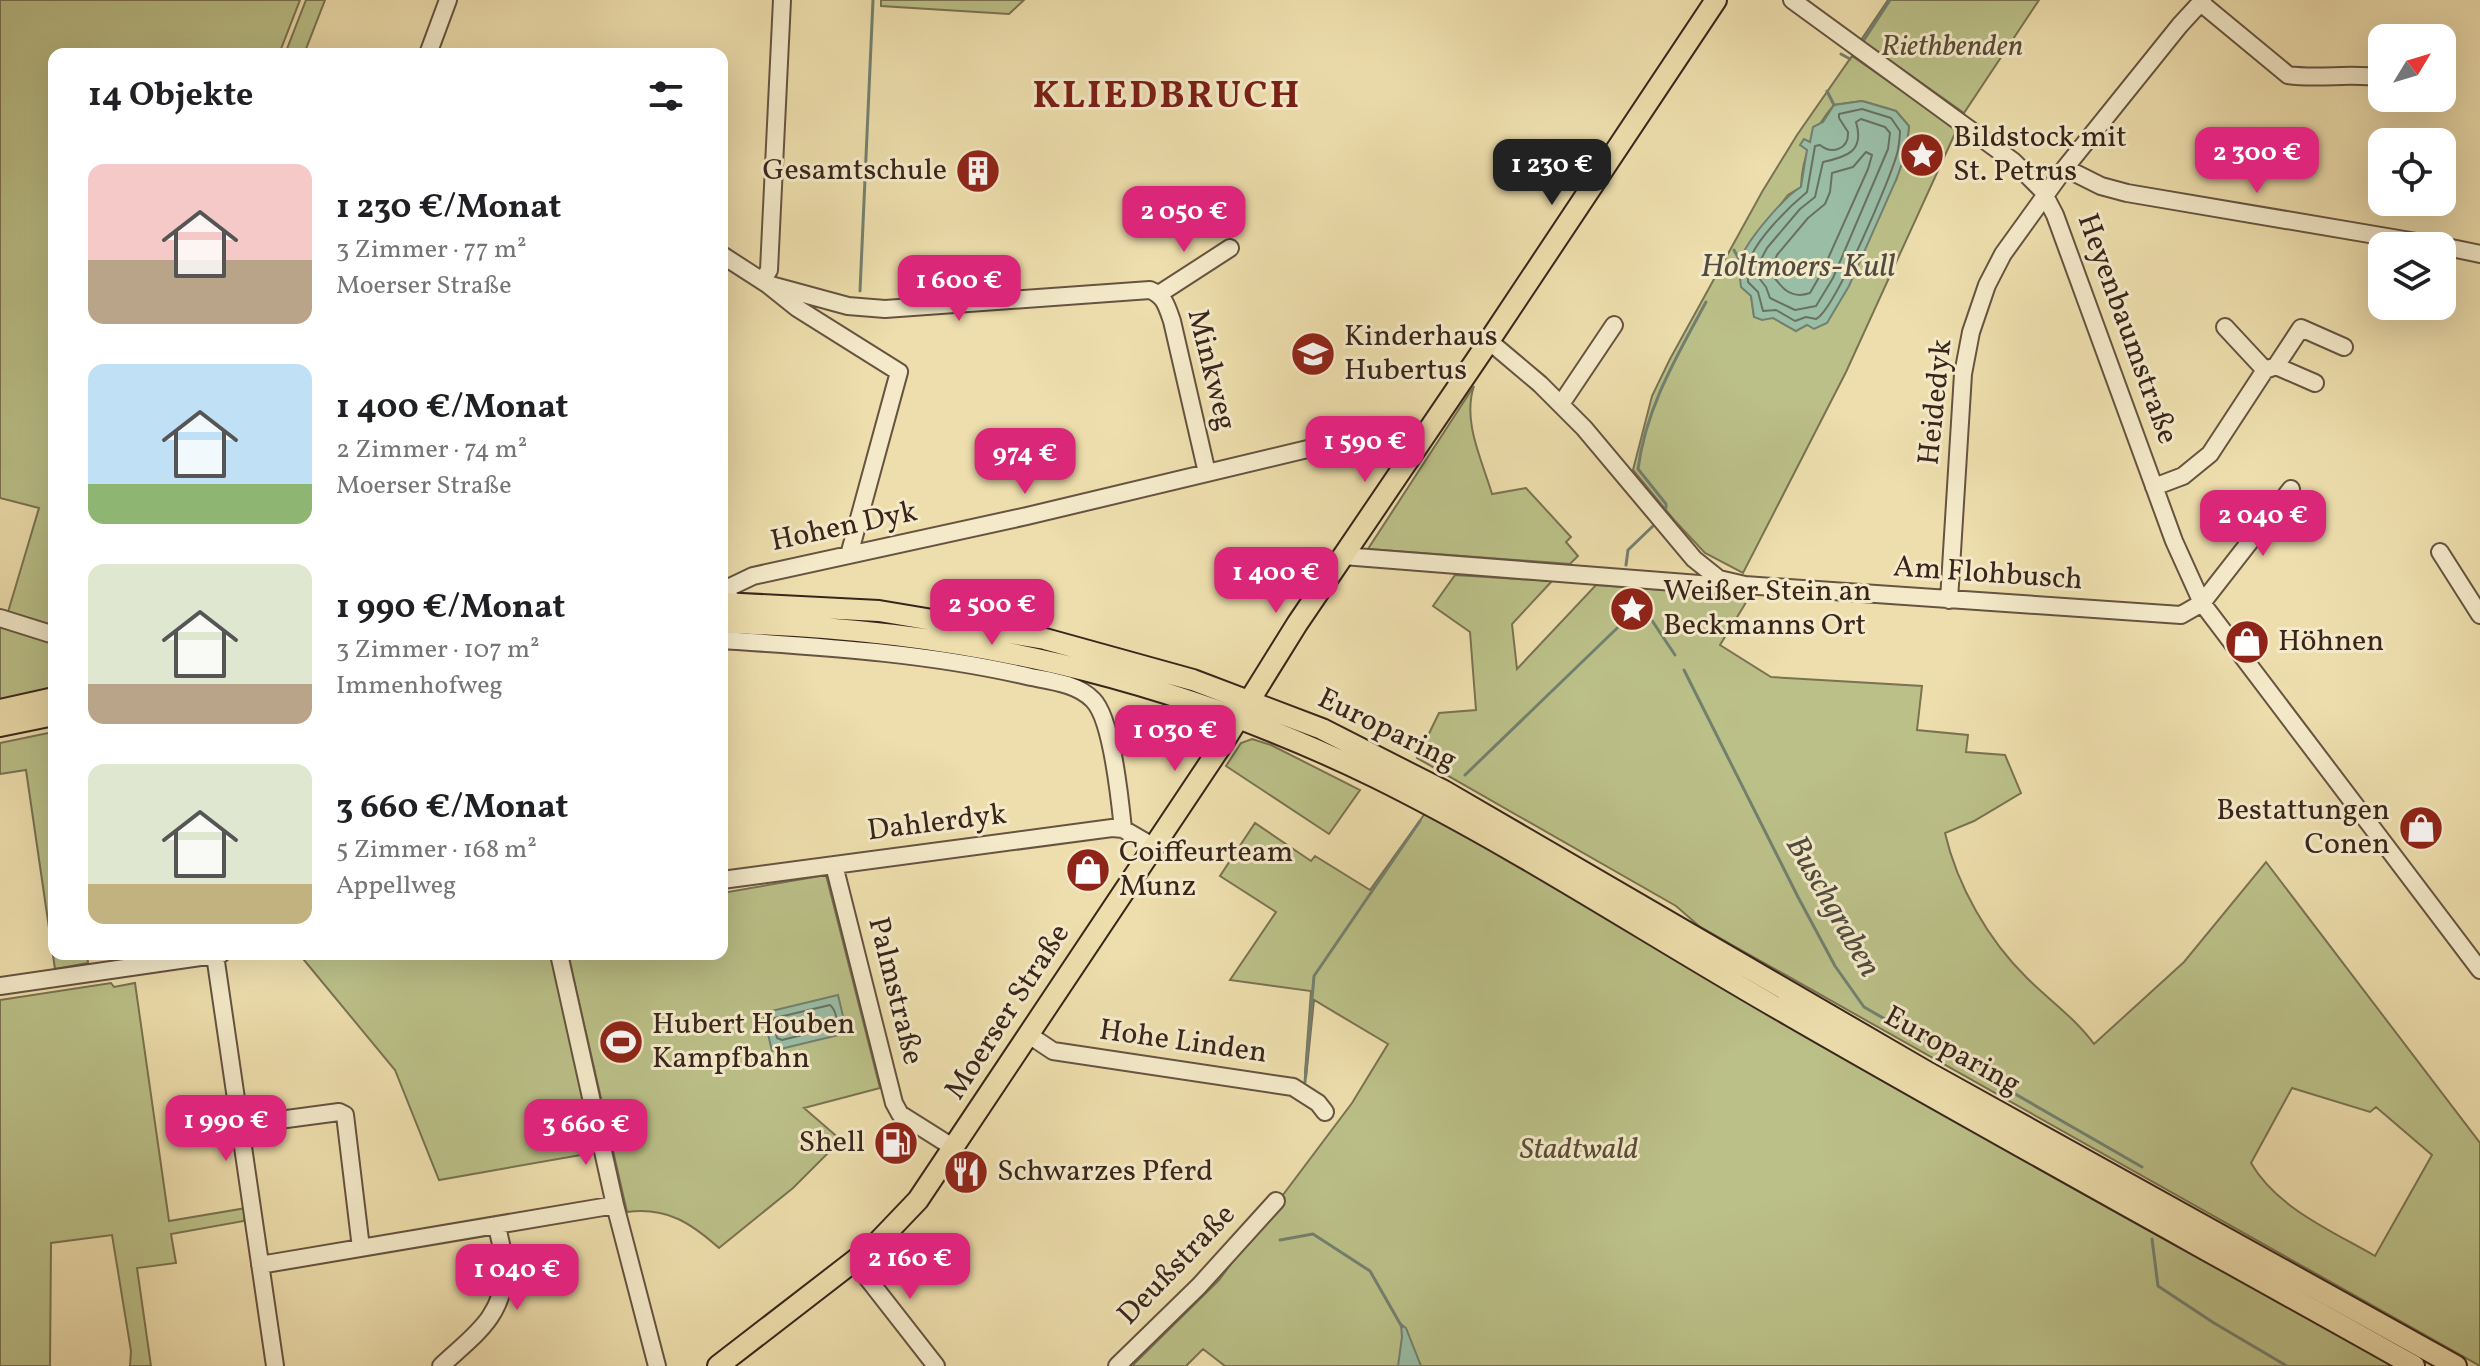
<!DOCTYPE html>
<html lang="de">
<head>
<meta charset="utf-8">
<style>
	:root { --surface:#fff; --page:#f6f6f6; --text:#202124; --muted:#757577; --accent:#db2777 }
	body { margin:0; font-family:Vollkorn,serif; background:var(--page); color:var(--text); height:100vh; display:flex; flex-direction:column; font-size:30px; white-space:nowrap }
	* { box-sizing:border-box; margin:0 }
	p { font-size:26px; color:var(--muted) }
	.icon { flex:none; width:44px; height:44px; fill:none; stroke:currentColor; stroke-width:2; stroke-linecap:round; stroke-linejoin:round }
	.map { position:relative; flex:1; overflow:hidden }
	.sheet { position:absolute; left:48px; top:48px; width:680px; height:912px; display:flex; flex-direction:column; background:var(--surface); border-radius:16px; box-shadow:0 8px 32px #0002 }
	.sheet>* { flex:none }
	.needle { width:52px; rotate:52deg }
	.tools { position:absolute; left:2368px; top:24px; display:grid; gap:16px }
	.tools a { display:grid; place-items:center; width:88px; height:88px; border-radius:16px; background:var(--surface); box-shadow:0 8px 32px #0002; font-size:40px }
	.price { position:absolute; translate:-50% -68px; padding:0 18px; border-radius:16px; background:var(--accent); color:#fff; font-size:26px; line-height:52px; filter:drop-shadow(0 2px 4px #0008) }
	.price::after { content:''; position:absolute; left:50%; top:48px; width:24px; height:18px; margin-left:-12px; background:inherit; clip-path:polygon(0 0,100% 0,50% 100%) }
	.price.on { background:#222; color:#fff }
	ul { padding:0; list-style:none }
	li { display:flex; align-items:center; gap:24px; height:200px; padding:0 40px }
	li span { display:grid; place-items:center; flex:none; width:224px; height:160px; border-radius:16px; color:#555 }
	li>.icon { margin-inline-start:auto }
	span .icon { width:96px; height:96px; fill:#fffc; stroke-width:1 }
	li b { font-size:34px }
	h2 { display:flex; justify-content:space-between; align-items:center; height:96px; padding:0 40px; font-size:34px }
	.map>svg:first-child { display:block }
	.green { fill:#bbc088; stroke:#7a7252; stroke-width:2; fill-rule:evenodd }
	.water { fill:#9abda6; stroke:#73806f; stroke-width:2 }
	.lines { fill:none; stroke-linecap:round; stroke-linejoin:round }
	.shore { stroke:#697161; stroke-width:2 }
	.stream { stroke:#73806f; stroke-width:3 }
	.minor-casing { stroke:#665340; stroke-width:20 }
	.major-casing { stroke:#38251c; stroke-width:24 }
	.minor { stroke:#f4eaca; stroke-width:16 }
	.major { stroke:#eedead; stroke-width:20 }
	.labels { text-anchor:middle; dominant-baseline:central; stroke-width:6; stroke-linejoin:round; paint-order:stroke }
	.park-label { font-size:30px; font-style:italic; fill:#594c37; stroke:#f4eaca }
	.poi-label { font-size:30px; fill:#38251c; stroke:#f4eaca; text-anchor:start }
	.street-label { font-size:30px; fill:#38251c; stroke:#f4eaca }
	.water-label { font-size:32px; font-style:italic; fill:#504b3e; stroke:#f4eaca }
	.district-label { font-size:38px; font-weight:bold; letter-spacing:2px; fill:#7a1f14; stroke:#f4eaca }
</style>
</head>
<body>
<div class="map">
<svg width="2480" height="1366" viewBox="0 0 2480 1366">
	<rect width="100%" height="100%" fill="#eedead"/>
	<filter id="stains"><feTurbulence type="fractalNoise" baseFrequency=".0025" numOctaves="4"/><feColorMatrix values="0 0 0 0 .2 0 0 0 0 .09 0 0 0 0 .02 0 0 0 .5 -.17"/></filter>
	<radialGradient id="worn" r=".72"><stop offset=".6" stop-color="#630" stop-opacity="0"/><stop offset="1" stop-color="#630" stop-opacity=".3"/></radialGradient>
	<!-- green -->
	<path class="green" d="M 0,0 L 300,0 L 279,54 L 54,54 L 54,509 L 49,510 L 49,624 L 8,612 L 39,508 L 0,498 Z
		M 306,0 L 325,0 L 304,54 L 285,54 Z
		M 881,0 L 1024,0 L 1009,14 L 881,6 Z
		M 1888,0 L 2039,0 L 1964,113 L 1861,40 Z
		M 1852,56 L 1957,129 L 1846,372 L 1743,573 L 1705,553 L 1675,521 L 1633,470 L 1652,396 L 1670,359 L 1762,192 L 1797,135 ZM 1862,101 L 1896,111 L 1909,126 L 1906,152 L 1896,180 L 1796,331 L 1773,318 L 1754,316 L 1751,296 L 1771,217 L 1788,195 L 1801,187 C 1802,157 1814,128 1834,105 Z
		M 1474,386 C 1462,421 1482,460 1492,494 L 1526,488 L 1571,537 L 1566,542 L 1578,556 L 1570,564 L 1368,549 Z
		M 1455,575 L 1552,581 L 1512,624 L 1517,669 L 1596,585 L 1750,596 L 1720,645 L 1771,677 L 1922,686 L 1917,730 L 1968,735 L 1966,752 L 2005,755 L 2021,793 L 1974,821 L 1945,833 C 1957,885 1988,940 2027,978 C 2048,999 2076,1019 2094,1044 L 2184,962 L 2266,862 L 2480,1143 L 2480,1366 L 1734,946 L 1699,926 L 1676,906 L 1417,758 L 1439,713 L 1476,710 L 1470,632 L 1433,606 ZM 2292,1088 L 2370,1112 L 2376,1107 L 2432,1155 L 2375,1256 C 2332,1231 2277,1208 2251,1163 Z
		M 0,625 L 54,639 L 54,690 L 0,700 Z
		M 53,732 L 54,954 L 87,954 L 88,963 L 55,969 L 26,770 L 0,774 L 0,743 Z
		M 1252,739 L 1271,745 L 1360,790 L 1329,834 L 1226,766 L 1241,743 Z
		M 1426,812 L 1735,991 L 2393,1366 L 1421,1366 L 1413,1350 L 1399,1366 L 1225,1366 L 1203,1349 L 1186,1366 L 1132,1366 L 1219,1280 L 1352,1103 L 1388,1044 L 1314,1000 L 1306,1078 L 1305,1073 L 1311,991 L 1230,980 L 1276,912 L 1220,876 L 1255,823 L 1311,861 L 1315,856 L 1370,890 Z
		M 826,875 L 880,1088 L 804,1108 L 841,1140 L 793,1188 L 719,1248 C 691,1223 667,1207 627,1212 L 568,954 L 722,954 L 722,893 Z
		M 299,954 L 553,954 L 598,1152 L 439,1180 L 395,1070 Z
		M 111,983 L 114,987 L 135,983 L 169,1221 L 246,1208 L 244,1221 L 171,1234 L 176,1263 L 137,1268 L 151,1366 L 130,1366 L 131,1351 L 112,1235 L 51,1243 L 50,1366 L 0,1366 L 0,1000 Z"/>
	<!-- water -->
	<path class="water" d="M 1862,101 L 1896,111 L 1909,126 L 1906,152 L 1896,180 L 1849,286 L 1827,323 L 1814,329 L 1807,325 L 1796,331 L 1773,318 L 1762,320 L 1754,317 L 1751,296 L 1741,287 C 1740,279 1739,269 1740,261 C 1745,242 1784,197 1801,187 L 1807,150 L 1800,145 L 1804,139 L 1810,142 L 1813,127 L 1823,122 L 1834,105 Z
		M 838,995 L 847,1033 L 772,1051 L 763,1013 Z
		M 1401,1324 L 1406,1328 L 1421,1366 L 1398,1366 L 1402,1337 Z"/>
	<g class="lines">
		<!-- shore -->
		<path class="shore" d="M 1862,109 L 1891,118 L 1900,131 C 1900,137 1899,143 1898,150 C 1893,174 1834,311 1816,319 L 1806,317 L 1795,321 L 1776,310 L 1763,311 L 1758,292 L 1748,282 C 1748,276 1747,268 1749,262 C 1755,240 1790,206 1807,192 L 1815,146 L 1820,145 C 1832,155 1849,149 1848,132 L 1839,118 L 1839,114 Z
			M 1861,119 L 1885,127 L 1890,133 L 1888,149 L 1833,278 L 1816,306 L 1795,310 L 1770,298 L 1766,287 L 1759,278 L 1758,265 L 1767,248 L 1800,209 L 1815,197 L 1823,162 C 1846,157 1865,152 1856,122 Z
			M 1866,152 L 1872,155 L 1868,169 L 1822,272 L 1810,293 C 1790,300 1781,287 1770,272 L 1777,255 L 1808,218 L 1825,204 L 1830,192 L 1832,173 L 1853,167 Z
			M 830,1005 C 835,1009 839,1022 835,1027 L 782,1040 L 777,1038 L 773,1022 L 775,1018 Z"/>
		<!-- stream -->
		<path class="stream" d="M 1862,43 L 1890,0
			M 1841,54 L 1850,59
			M 1827,91 L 1834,105
			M 1734,250 L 1740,261
			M 860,291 L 873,0
			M 1666,508 L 1666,504 L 1638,469 C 1646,407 1677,356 1706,302
			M 1626,565 L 1628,550 L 1653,526
			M 1631,589 L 1675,655
			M 1684,670 L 1798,897 L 1835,966 L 1864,1007 L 2142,1167
			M 1465,775 L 1640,606
			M 1305,1082 L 1314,976 L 1420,821
			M 2152,1239 L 2158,1286 L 2214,1323 L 2287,1366
			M 1280,1240 L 1313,1234 L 1370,1271 L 1402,1327"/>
		<!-- minor casing -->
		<g class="minor-casing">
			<path id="minor" d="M 1792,0 L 2013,161 L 2042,190 L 2055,215 L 2174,541 L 2202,603 L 2480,970
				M 2201,3 L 2288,75 C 2320,80 2351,72 2382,78
				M 428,54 L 448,0
				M 2065,168 L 2101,186 L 2127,193 L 2440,246
				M 2442,246 L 2480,254
				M 722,255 L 767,284
				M 763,280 L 769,270 L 782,0
				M 1159,294 L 1230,248
				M 1489,341 L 1540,384 L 1584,428 L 1694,559 L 1719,579 L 1745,585 L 2181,615 L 2202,603 L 2291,489
				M 2276,366 L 2315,383
				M 2265,370 L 2276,366 L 2301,328 L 2344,347
				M 1561,404 L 1614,325
				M 1364,437 L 1390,443 L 1409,457
				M 2154,487 L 2183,476 L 2210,454 L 2265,370 L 2225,327
				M 2440,552 L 2480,615
				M 849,555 L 899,372 L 797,308 L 767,284 L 848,306 L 885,309 L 1150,290 C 1165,296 1167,307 1172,321 L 1207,473
				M 1343,556 L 1712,585 L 1719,579
				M 1949,600 L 1963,374 L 1971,332 L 1987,285 L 2003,254 L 2065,168 L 2180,25 L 2203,0
				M 722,602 L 732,586 L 753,576 L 1027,516 L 1362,436 C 1384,427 1402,425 1423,437
				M 0,618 L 54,635
				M 722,640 C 826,647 929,653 1031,677 C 1052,681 1078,684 1093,700 C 1112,719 1120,800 1123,829
				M 834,865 L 894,1103 L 900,1114 L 954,1148
				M 722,880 L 1112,828 L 1123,829 L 1154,847
				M 559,954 L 615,1205 L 657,1366
				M 215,955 L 275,1366
				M 0,986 L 221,954
				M 1029,1035 L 1053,1051 L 1293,1087 L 1318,1103 L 1325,1112
				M 242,1125 L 339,1112 L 345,1115 L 361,1248
				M 854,1261 L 936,1366
				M 260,1265 L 615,1205
				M 441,1366 C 474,1335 503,1318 505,1269 C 505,1255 499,1239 497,1225
				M 1117,1366 L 1199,1286 L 1276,1201"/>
		</g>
		<!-- major casing -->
		<g class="major-casing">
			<path id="major" d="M 722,603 L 879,611 L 1045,639 L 1193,680 L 1322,729 L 1444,791 L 1927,1072 L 2456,1366
				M 722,623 C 955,628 1166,675 1375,777 C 1519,848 1652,937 1791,1016 C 1997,1135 2206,1249 2414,1366
				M 0,710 L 54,698
				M 0,726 L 54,715
				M 718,1366 L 876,1244 L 918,1200 L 1223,743 L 1297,624 L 1489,341 L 1716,0"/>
		</g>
		<!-- minor -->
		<use href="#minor" class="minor"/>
		<!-- major -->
		<use href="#major" class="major"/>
	</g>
	<!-- icons -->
	<defs>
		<g id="sight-disc" transform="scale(2.3)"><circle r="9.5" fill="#8f2418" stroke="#f4eaca"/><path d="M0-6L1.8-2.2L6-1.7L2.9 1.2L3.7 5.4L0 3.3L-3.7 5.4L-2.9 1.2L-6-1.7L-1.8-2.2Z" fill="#fff"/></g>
		<g id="building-disc" transform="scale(2.3)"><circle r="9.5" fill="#8f2418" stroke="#f4eaca"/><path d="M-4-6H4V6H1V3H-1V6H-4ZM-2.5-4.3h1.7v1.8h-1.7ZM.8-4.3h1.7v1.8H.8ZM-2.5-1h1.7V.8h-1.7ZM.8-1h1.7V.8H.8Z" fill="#fff"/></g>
		<g id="school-disc" transform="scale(2.3)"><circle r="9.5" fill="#8f2418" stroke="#f4eaca"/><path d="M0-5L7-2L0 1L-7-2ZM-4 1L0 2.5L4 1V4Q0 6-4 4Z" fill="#fff"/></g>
		<g id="shop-disc" transform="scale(2.3)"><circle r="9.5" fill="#8f2418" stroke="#f4eaca"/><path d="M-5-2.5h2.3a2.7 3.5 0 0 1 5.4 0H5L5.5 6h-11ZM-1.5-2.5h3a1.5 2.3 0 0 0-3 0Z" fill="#fff"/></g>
		<g id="stadium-disc" transform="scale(2.3)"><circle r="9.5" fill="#8f2418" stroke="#f4eaca"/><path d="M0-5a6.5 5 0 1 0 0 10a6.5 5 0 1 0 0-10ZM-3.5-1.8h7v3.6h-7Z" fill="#fff"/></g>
		<g id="fuel-disc" transform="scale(2.3)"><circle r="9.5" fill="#8f2418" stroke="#f4eaca"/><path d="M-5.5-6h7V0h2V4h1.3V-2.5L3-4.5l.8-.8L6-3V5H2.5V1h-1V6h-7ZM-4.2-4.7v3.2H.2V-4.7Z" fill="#fff"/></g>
		<g id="restaurant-disc" transform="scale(2.3)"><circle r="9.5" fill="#8f2418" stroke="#f4eaca"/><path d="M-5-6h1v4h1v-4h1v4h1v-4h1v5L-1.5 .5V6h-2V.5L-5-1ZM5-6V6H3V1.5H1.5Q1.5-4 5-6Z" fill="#fff"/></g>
	</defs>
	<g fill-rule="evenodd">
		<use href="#sight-disc" x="1922" y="155"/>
		<use href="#building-disc" x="978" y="171"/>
		<use href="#school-disc" x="1313" y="354"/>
		<use href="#sight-disc" x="1632" y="609"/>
		<use href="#shop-disc" x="2247" y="642"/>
		<use href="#shop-disc" x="2421" y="828"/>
		<use href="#shop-disc" x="1088" y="870"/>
		<use href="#stadium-disc" x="621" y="1042"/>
		<use href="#fuel-disc" x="896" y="1143"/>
		<use href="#restaurant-disc" x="966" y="1172"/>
	</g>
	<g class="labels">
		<!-- park labels -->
		<g class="park-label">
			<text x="1952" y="47">Riethbenden</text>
			<text x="1579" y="1150">Stadtwald</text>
		</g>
		<!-- poi labels -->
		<g class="poi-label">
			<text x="1953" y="138">Bildstock mit<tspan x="1953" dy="34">St. Petrus</tspan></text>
			<text x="947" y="171" text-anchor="end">Gesamtschule</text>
			<text x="1344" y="337">Kinderhaus<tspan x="1344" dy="34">Hubertus</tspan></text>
			<text x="1663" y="592">Weißer Stein an<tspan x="1663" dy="34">Beckmanns Ort</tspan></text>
			<text x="2278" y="642">Höhnen</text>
			<text x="2390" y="811" text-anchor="end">Bestattungen<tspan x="2390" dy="34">Conen</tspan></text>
			<text x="1119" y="853">Coiffeurteam<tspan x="1119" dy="34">Munz</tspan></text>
			<text x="652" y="1025">Hubert Houben<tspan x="652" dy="34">Kampfbahn</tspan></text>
			<text x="865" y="1143" text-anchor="end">Shell</text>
			<text x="997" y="1172">Schwarzes Pferd</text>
		</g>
		<!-- street labels -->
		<g class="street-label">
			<text transform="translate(2127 329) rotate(70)">Heyenbaumstraße</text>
			<text transform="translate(1211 370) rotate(76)">Minkweg</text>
			<text transform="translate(1936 402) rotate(-84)">Heidedyk</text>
			<text transform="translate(844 527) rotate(-12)">Hohen Dyk</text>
			<text transform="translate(1988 574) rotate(4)">Am Flohbusch</text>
			<text transform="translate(1387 730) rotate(26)">Europaring</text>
			<text transform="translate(937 823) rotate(-7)">Dahlerdyk</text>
			<text transform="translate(895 991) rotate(76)">Palmstraße</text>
			<text transform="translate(1008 1012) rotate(-57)">Moerser Straße</text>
			<text transform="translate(1183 1042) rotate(8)">Hohe Linden</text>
			<text transform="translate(1952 1051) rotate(29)">Europaring</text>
			<text transform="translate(1177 1265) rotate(-46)">Deußstraße</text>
		</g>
		<!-- water labels -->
		<g class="water-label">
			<text x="1798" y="268">Holtmoers-Kull</text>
			<text transform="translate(1832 907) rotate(60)">Buschgraben</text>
		</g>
		<!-- district labels -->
		<g class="district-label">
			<text x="1167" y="97">KLIEDBRUCH</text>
		</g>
	</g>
	<rect width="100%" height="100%" filter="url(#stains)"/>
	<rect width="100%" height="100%" fill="url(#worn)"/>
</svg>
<div class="tools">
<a><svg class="needle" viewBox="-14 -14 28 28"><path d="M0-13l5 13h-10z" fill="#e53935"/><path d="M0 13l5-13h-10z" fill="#757577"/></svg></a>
<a><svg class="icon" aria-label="locate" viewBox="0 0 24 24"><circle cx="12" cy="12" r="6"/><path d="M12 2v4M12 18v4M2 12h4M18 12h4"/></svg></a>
<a><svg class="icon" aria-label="layers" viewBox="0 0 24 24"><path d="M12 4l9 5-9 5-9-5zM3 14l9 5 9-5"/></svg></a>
</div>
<b class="price" style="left:2257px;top:195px">2 300 €</b>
<b class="price on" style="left:1552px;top:207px">1 230 €</b>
<b class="price" style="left:1184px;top:254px">2 050 €</b>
<b class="price" style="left:959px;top:323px">1 600 €</b>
<b class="price" style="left:1365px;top:484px">1 590 €</b>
<b class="price" style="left:1025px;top:496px">974 €</b>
<b class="price" style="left:2263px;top:558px">2 040 €</b>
<b class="price" style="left:1276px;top:615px">1 400 €</b>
<b class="price" style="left:992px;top:647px">2 500 €</b>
<b class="price" style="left:1175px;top:773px">1 030 €</b>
<b class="price" style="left:226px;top:1163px">1 990 €</b>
<b class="price" style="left:586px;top:1167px">3 660 €</b>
<b class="price" style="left:910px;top:1301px">2 160 €</b>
<b class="price" style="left:517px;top:1312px">1 040 €</b>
<section class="sheet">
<h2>14 Objekte<svg class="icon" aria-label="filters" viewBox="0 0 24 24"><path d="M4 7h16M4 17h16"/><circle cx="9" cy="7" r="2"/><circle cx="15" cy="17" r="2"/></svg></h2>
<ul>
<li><span style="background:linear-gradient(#f6c9c9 60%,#b9a48a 0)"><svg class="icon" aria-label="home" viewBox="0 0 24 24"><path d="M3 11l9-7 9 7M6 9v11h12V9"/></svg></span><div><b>1 230 €/Monat</b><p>3 Zimmer · 77 m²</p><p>Moerser Straße</p></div></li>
<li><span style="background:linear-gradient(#bfe0f5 75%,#8fb573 0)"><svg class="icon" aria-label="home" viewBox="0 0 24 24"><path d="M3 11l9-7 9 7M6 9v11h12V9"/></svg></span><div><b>1 400 €/Monat</b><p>2 Zimmer · 74 m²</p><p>Moerser Straße</p></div></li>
<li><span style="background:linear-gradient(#dfe7d0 75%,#b9a48a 0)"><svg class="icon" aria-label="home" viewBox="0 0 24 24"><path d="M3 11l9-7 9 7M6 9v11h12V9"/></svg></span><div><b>1 990 €/Monat</b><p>3 Zimmer · 107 m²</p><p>Immenhofweg</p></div></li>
<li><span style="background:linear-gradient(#dfe7d0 75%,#c2b280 0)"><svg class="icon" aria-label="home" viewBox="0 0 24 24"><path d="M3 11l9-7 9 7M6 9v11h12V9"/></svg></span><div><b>3 660 €/Monat</b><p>5 Zimmer · 168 m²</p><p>Appellweg</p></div></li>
</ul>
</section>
</div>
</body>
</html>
